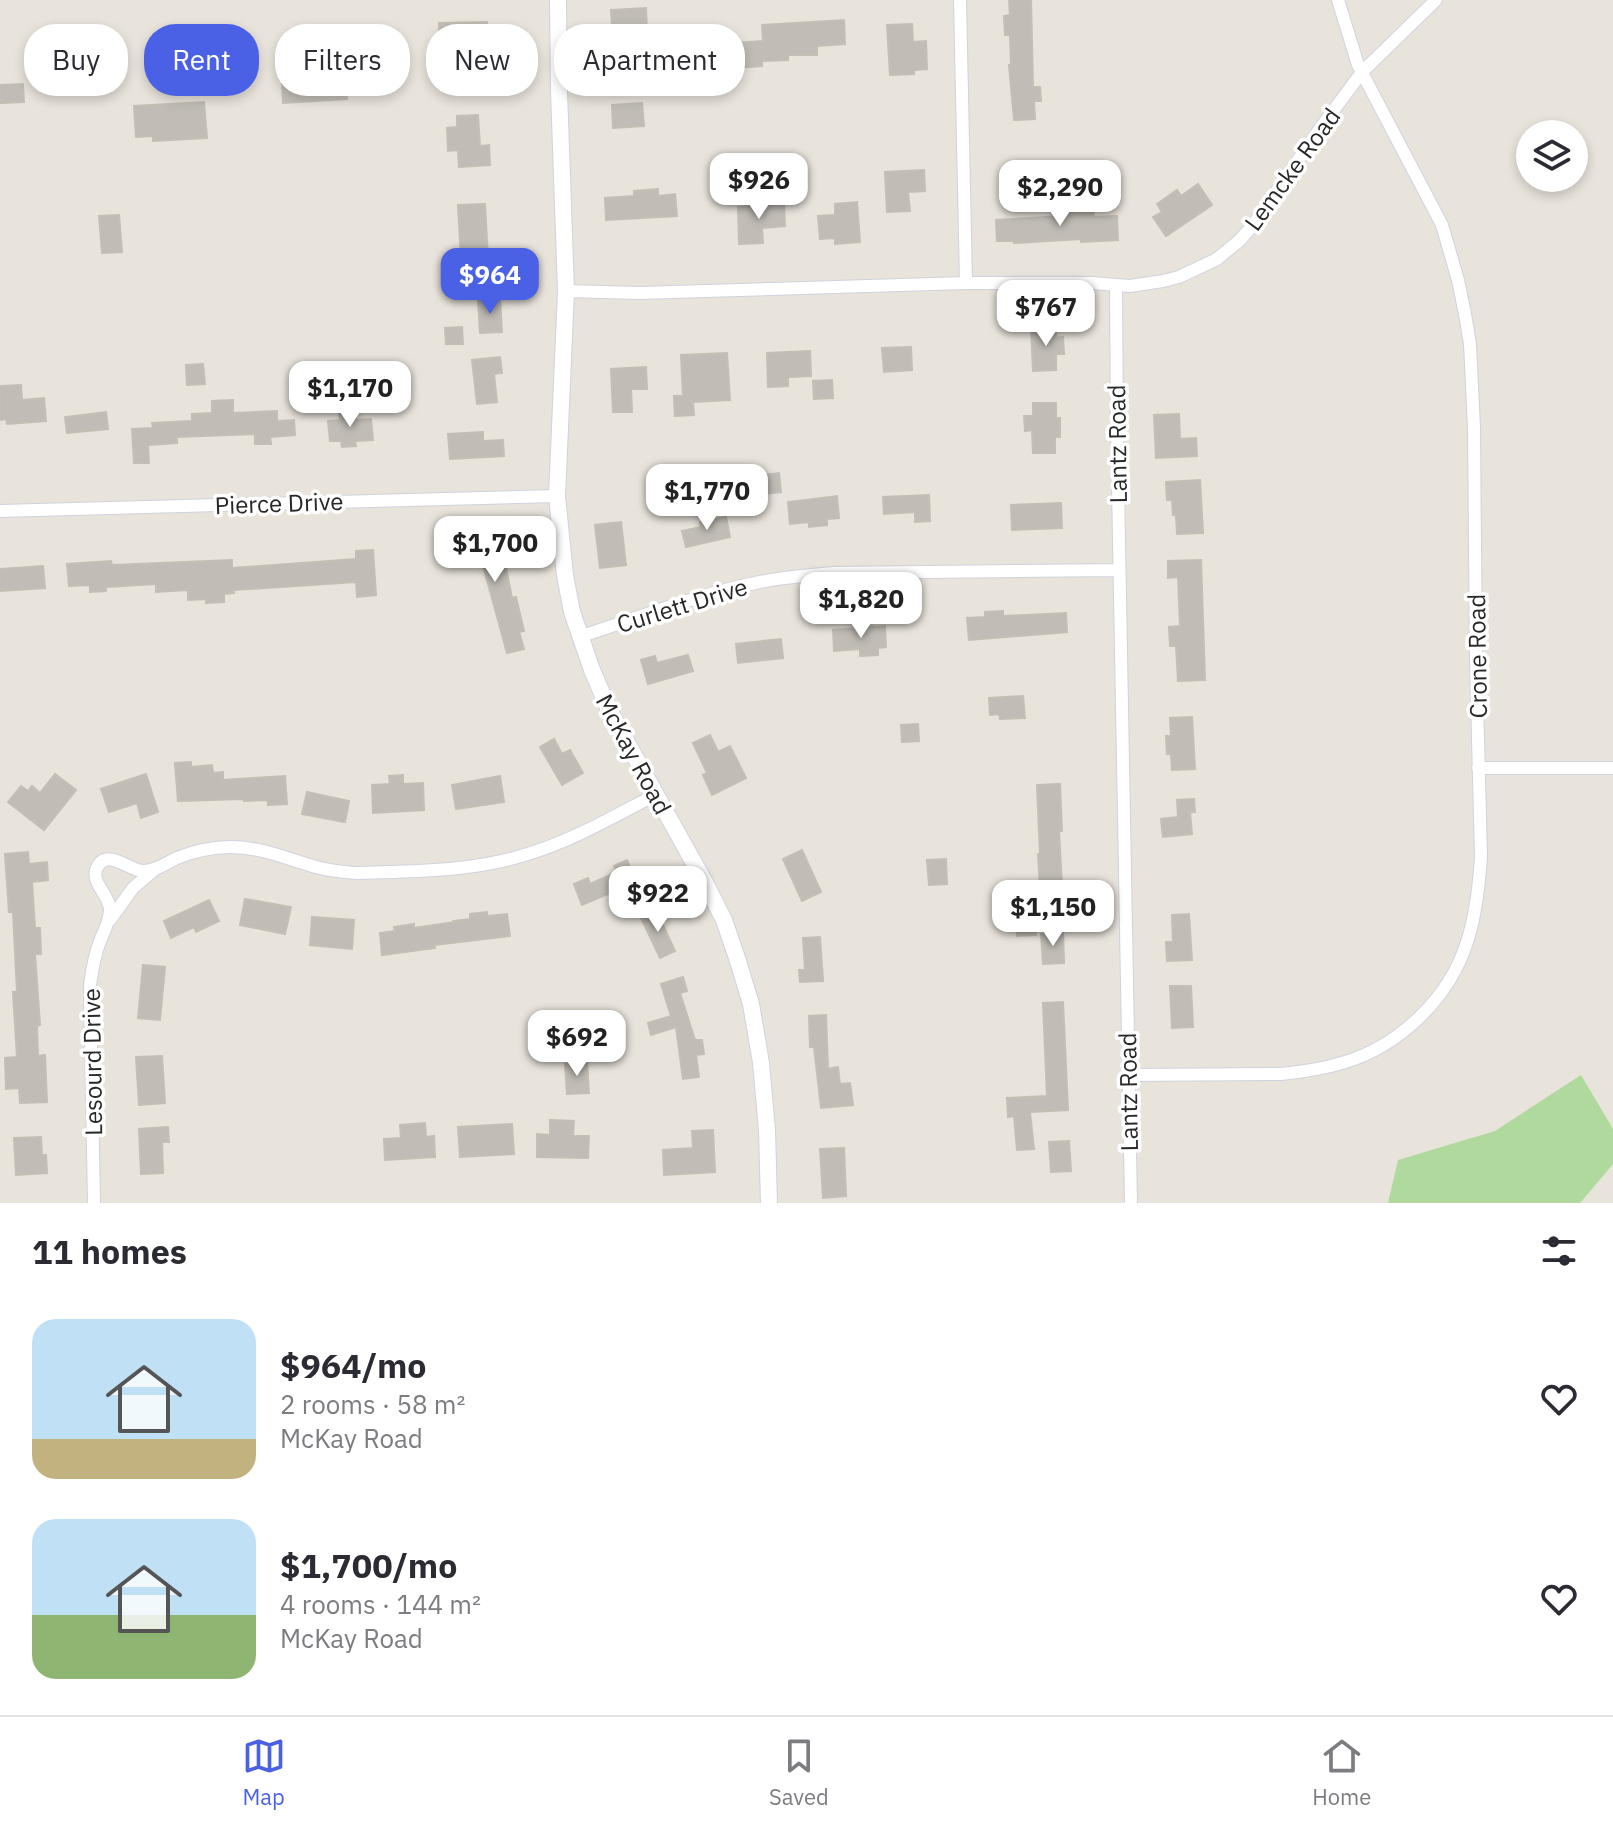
<!DOCTYPE html>
<html lang="en">
<head>
<meta charset="utf-8">
<style>
	:root { --surface:#fff; --page:#f7f7f7; --text:#2b2b33; --muted:#7c7c81; --line:#e1e1e2; --accent:#4b61e5 }
	body { margin:0; font-family:"IBM Plex Sans",sans-serif; background:var(--page); color:var(--text); height:100vh; display:flex; flex-direction:column; font-size:30px; white-space:nowrap }
	* { box-sizing:border-box; margin:0 }
	p { font-size:26px; color:var(--muted) }
	.icon { flex:none; width:44px; height:44px; fill:none; stroke:currentColor; stroke-width:2; stroke-linecap:round; stroke-linejoin:round }
	.map { position:relative; height:1203px; overflow:hidden }
	.sheet { display:flex; flex-direction:column; background:var(--surface); flex:1 }
	.sheet>* { flex:none }
	.hud { position:absolute; left:24px; top:24px; width:800px; height:72px; display:flex; gap:16px }
	.controls { position:absolute; left:1516px; top:120px; display:grid; gap:16px }
	.controls a { display:grid; place-items:center; width:72px; height:72px; border-radius:50%; background:var(--surface); box-shadow:0 4px 12px #0003; font-size:40px }
	.price { position:absolute; translate:-50% -68px; padding:0 18px; border-radius:16px; background:#fff; color:#222; font-size:26px; line-height:52px; filter:drop-shadow(0 2px 4px #0008) }
	.price::after { content:''; position:absolute; left:50%; top:48px; width:24px; height:18px; margin-left:-12px; background:inherit; clip-path:polygon(0 0,100% 0,50% 100%) }
	.price.selected { background:var(--accent); color:#fff }
	ul { padding:0; list-style:none }
	li { display:flex; align-items:center; gap:24px; height:200px; padding:0 32px }
	li span { display:grid; place-items:center; flex:none; width:224px; height:160px; border-radius:24px; color:#555 }
	li>.icon { margin-inline-start:auto }
	span .icon { width:96px; height:96px; fill:#fffc; stroke-width:1 }
	li b { font-size:34px }
	h2 { display:flex; justify-content:space-between; align-items:center; height:96px; padding:0 32px; font-size:34px }
	.tag { padding:0 28px; border-radius:32px; background:var(--surface); box-shadow:0 4px 12px #0003; font-size:28px; line-height:72px }
	.tag.selected { background:var(--accent); color:#fff }
	.dock { display:flex; justify-content:space-around; align-items:center; height:112px; border-top:2px solid var(--line); background:var(--surface); font-size:22px; color:var(--muted) }
	.dock a { display:grid; justify-items:center; gap:4px }
	.dock .selected { color:var(--accent) }
	.map>svg:first-child { display:block }
	.green { fill:#afd99d }
	.building { fill:#c1bdb6; stroke:#c3bfb5; stroke-width:2 }
	.lines { fill:none; stroke-linecap:round; stroke-linejoin:round }
	.minor-casing { stroke:#d0d2df; stroke-width:14 }
	.tertiary-casing { stroke:#d0d2df; stroke-width:18 }
	.minor { stroke:#fff; stroke-width:12 }
	.tertiary { stroke:#fff; stroke-width:16 }
	.labels { text-anchor:middle; dominant-baseline:central; stroke-width:7; stroke-linejoin:round; paint-order:stroke }
	.street-label { font-size:24px; fill:#282828; stroke:#fff }
</style>
</head>
<body>
<div class="map">
<svg width="1613" height="1203" viewBox="0 0 1613 1203">
	<rect width="100%" height="100%" fill="#e8e3db"/>
	<!-- green -->
	<path class="green" d="M 1581,1075 L 1613,1129 L 1613,1164 L 1580,1203 L 1388,1203 L 1398,1160 L 1495,1131 Z"/>
	<!-- building -->
	<path class="building" d="M 1009,0 L 1031,0 L 1033,87 L 1040,87 L 1041,101 L 1034,101 L 1035,119 L 1014,120 L 1009,65 L 1011,65 L 1010,35 L 1005,35 L 1004,16 L 1010,15 Z
		M 646,8 L 647,32 L 630,33 L 631,39 L 613,40 L 611,10 Z
		M 844,20 L 845,44 L 817,46 L 817,55 L 788,55 L 788,60 L 762,61 L 762,66 L 737,68 L 736,43 L 763,41 L 762,25 Z
		M 487,22 L 487,42 L 479,42 L 480,77 L 450,77 L 449,52 L 440,52 L 439,23 Z
		M 912,24 L 913,42 L 926,41 L 927,69 L 914,70 L 914,74 L 890,75 L 887,25 Z
		M 306,42 L 308,70 L 333,69 L 333,73 L 345,72 L 347,99 L 283,103 L 280,44 Z
		M 23,84 L 24,102 L 0,103 L 0,85 Z
		M 204,102 L 207,138 L 153,141 L 153,136 L 136,137 L 134,106 Z
		M 642,103 L 644,126 L 613,128 L 612,105 Z
		M 478,115 L 480,146 L 489,145 L 490,165 L 459,167 L 458,150 L 448,151 L 447,128 L 457,127 L 457,116 Z
		M 924,170 L 925,191 L 908,192 L 910,211 L 887,212 L 885,172 Z
		M 1198,184 L 1212,205 L 1166,236 L 1153,217 L 1162,212 L 1157,204 L 1177,190 L 1181,196 Z
		M 658,189 L 658,196 L 675,194 L 677,216 L 606,220 L 605,198 L 634,196 L 634,191 Z
		M 784,202 L 785,226 L 762,228 L 763,243 L 739,244 L 738,207 Z
		M 857,202 L 860,242 L 835,244 L 835,238 L 820,239 L 818,216 L 835,215 L 835,204 Z
		M 485,204 L 488,258 L 461,259 L 458,205 Z
		M 1093,207 L 1094,217 L 1117,216 L 1118,240 L 1081,242 L 1081,239 L 1014,243 L 1014,241 L 997,241 L 996,220 L 1064,216 L 1064,209 Z
		M 119,215 L 122,252 L 102,253 L 99,216 Z
		M 500,298 L 502,332 L 480,333 L 478,300 Z
		M 1056,326 L 1056,338 L 1063,337 L 1064,354 L 1056,354 L 1056,370 L 1033,371 L 1031,328 Z
		M 462,327 L 463,344 L 446,344 L 445,328 Z
		M 911,347 L 912,370 L 884,372 L 882,348 Z
		M 810,351 L 811,376 L 788,377 L 788,386 L 768,387 L 767,353 Z
		M 727,353 L 730,400 L 693,402 L 694,415 L 675,416 L 674,396 L 683,396 L 681,355 Z
		M 500,357 L 502,373 L 494,374 L 497,402 L 477,404 L 472,360 Z
		M 203,364 L 205,384 L 187,385 L 186,365 Z
		M 646,367 L 647,389 L 631,389 L 632,412 L 613,412 L 611,369 Z
		M 832,380 L 833,398 L 814,399 L 813,381 Z
		M 21,385 L 22,400 L 44,398 L 46,421 L 7,424 L 6,419 L 0,420 L 0,386 Z
		M 233,400 L 233,413 L 277,411 L 277,421 L 294,420 L 295,435 L 270,437 L 271,444 L 255,444 L 255,434 L 177,437 L 177,443 L 148,445 L 149,463 L 134,463 L 132,429 L 153,428 L 152,423 L 192,421 L 192,414 L 212,413 L 212,401 Z
		M 1033,403 L 1056,403 L 1056,418 L 1060,418 L 1060,437 L 1055,437 L 1055,453 L 1033,453 L 1032,430 L 1025,431 L 1024,416 L 1033,416 Z
		M 355,410 L 356,420 L 371,419 L 373,440 L 355,441 L 356,446 L 342,447 L 341,441 L 330,441 L 328,421 L 340,420 L 339,411 Z
		M 106,412 L 108,429 L 67,433 L 65,417 Z
		M 1179,414 L 1180,439 L 1196,438 L 1197,456 L 1156,458 L 1154,415 Z
		M 483,432 L 483,441 L 503,440 L 504,456 L 450,459 L 448,434 Z
		M 779,473 L 781,492 L 763,494 L 761,475 Z
		M 1200,480 L 1203,533 L 1177,534 L 1176,515 L 1173,515 L 1172,500 L 1167,500 L 1166,482 Z
		M 929,495 L 930,521 L 915,522 L 915,512 L 884,514 L 883,497 Z
		M 837,496 L 839,518 L 827,519 L 827,525 L 809,527 L 809,522 L 790,524 L 788,502 Z
		M 1061,503 L 1062,528 L 1012,530 L 1011,505 Z
		M 726,517 L 730,537 L 686,547 L 682,531 L 701,527 L 700,522 Z
		M 621,522 L 626,565 L 600,568 L 595,525 Z
		M 499,532 L 512,598 L 516,597 L 524,631 L 519,632 L 524,649 L 507,653 L 481,558 L 456,563 L 452,543 Z
		M 373,550 L 376,595 L 357,597 L 356,582 L 233,590 L 234,593 L 224,594 L 224,602 L 206,603 L 206,599 L 188,600 L 188,590 L 156,592 L 156,584 L 106,587 L 106,591 L 90,592 L 90,585 L 69,586 L 67,564 L 111,561 L 112,565 L 232,560 L 232,568 L 356,559 L 356,551 Z
		M 1201,560 L 1205,680 L 1178,681 L 1176,646 L 1170,646 L 1169,627 L 1180,626 L 1178,577 L 1168,578 L 1168,561 Z
		M 43,566 L 45,588 L 0,591 L 0,569 Z
		M 1003,611 L 1003,616 L 1066,613 L 1067,632 L 969,640 L 967,618 L 985,617 L 985,612 Z
		M 885,626 L 886,647 L 878,648 L 878,655 L 860,656 L 860,649 L 834,651 L 833,630 Z
		M 781,639 L 783,658 L 738,663 L 736,644 Z
		M 688,655 L 693,671 L 648,684 L 641,660 L 655,656 L 657,663 Z
		M 1023,696 L 1025,718 L 1000,719 L 999,714 L 990,715 L 989,698 Z
		M 1192,717 L 1195,769 L 1172,770 L 1171,754 L 1167,754 L 1166,736 L 1171,736 L 1170,718 Z
		M 918,724 L 919,741 L 902,742 L 901,725 Z
		M 710,735 L 718,752 L 730,746 L 746,778 L 712,795 L 703,775 L 707,773 L 693,743 Z
		M 554,739 L 562,754 L 570,750 L 583,773 L 562,785 L 540,747 Z
		M 191,762 L 191,767 L 212,765 L 213,773 L 223,772 L 223,780 L 285,776 L 287,804 L 268,805 L 268,800 L 244,801 L 244,799 L 178,801 L 175,763 Z
		M 55,774 L 76,790 L 44,830 L 8,802 L 21,786 L 28,791 L 32,786 L 40,793 Z
		M 146,774 L 158,812 L 141,818 L 137,803 L 109,812 L 101,789 Z
		M 403,775 L 403,784 L 423,783 L 424,810 L 373,813 L 372,785 L 390,784 L 389,776 Z
		M 500,776 L 504,802 L 456,809 L 452,785 Z
		M 1060,784 L 1062,831 L 1059,831 L 1063,905 L 1041,906 L 1038,854 L 1040,854 L 1037,785 Z
		M 307,792 L 349,801 L 345,822 L 302,814 Z
		M 1194,799 L 1195,812 L 1190,812 L 1192,834 L 1163,837 L 1161,819 L 1178,817 L 1177,800 Z
		M 802,850 L 821,892 L 802,901 L 783,859 Z
		M 28,852 L 29,864 L 47,862 L 48,880 L 32,882 L 35,928 L 40,928 L 41,954 L 35,954 L 40,1025 L 37,1026 L 38,1056 L 45,1055 L 47,1102 L 20,1103 L 19,1088 L 6,1089 L 5,1058 L 17,1057 L 13,992 L 17,992 L 13,912 L 9,912 L 5,854 Z
		M 946,859 L 947,884 L 929,885 L 927,860 Z
		M 627,860 L 636,882 L 582,905 L 574,884 L 588,878 L 590,884 L 617,872 L 614,866 Z
		M 245,899 L 291,907 L 285,934 L 240,925 Z
		M 209,900 L 219,921 L 196,932 L 194,927 L 171,938 L 164,921 Z
		M 656,910 L 675,951 L 660,958 L 641,918 Z
		M 487,912 L 487,916 L 507,914 L 510,936 L 434,945 L 435,948 L 382,955 L 380,933 L 395,931 L 394,927 L 414,924 L 414,928 L 455,922 L 454,921 L 470,919 L 470,914 Z
		M 1189,914 L 1192,960 L 1167,961 L 1166,942 L 1173,942 L 1172,915 Z
		M 312,917 L 354,920 L 352,949 L 310,945 Z
		M 1035,918 L 1036,935 L 1017,936 L 1016,919 Z
		M 1063,932 L 1064,963 L 1043,964 L 1041,934 Z
		M 820,937 L 823,981 L 800,982 L 799,970 L 805,970 L 803,938 Z
		M 143,965 L 165,967 L 160,1020 L 138,1018 Z
		M 683,977 L 687,991 L 680,993 L 695,1040 L 702,1040 L 704,1054 L 696,1055 L 699,1077 L 683,1079 L 676,1027 L 651,1035 L 648,1023 L 671,1016 L 661,984 Z
		M 1170,986 L 1191,986 L 1193,1027 L 1172,1028 Z
		M 1063,1002 L 1068,1110 L 1030,1112 L 1034,1149 L 1017,1150 L 1014,1116 L 1008,1117 L 1007,1098 L 1047,1096 L 1043,1003 Z
		M 826,1015 L 828,1069 L 838,1067 L 840,1084 L 850,1083 L 853,1105 L 821,1108 L 814,1047 L 810,1047 L 809,1016 Z
		M 162,1056 L 165,1103 L 139,1105 L 136,1057 Z
		M 587,1063 L 589,1093 L 567,1094 L 565,1064 Z
		M 550,1120 L 574,1121 L 573,1136 L 589,1136 L 588,1158 L 537,1157 L 537,1134 L 550,1135 Z
		M 425,1123 L 426,1137 L 434,1136 L 435,1157 L 385,1160 L 384,1139 L 401,1138 L 400,1125 Z
		M 512,1124 L 514,1154 L 460,1157 L 458,1127 Z
		M 168,1127 L 169,1142 L 162,1142 L 163,1173 L 141,1174 L 139,1129 Z
		M 713,1130 L 715,1172 L 664,1175 L 663,1150 L 693,1148 L 692,1131 Z
		M 41,1137 L 42,1155 L 46,1155 L 47,1173 L 16,1175 L 14,1138 Z
		M 1069,1141 L 1071,1171 L 1051,1172 L 1049,1142 Z
		M 844,1148 L 846,1196 L 823,1198 L 820,1149 Z"/>
	<g class="lines">
		<!-- minor casing -->
		<g class="minor-casing">
			<path id="minor" d="M 960,0 L 966,283
				M 1116,286 L 1117,430 L 1131,1203
				M 566,291 L 640,293 L 966,283 L 1092,283 L 1130,286 L 1163,281 L 1179,277 L 1217,259 L 1240,240 L 1253,225 L 1319,130 L 1362,72 L 1436,0
				M 0,511 L 557,496
				M 582,636 C 640,617 699,594 760,582 C 784,577 809,575 834,573 L 1119,570
				M 1478,768 L 1613,768
				M 110,920 L 133,888 L 153,871
				M 1128,1075 L 1281,1074 C 1301,1072 1322,1069 1342,1063 C 1398,1047 1449,999 1467,942 C 1476,915 1479,886 1481,857 L 1476,659 L 1474,428 L 1470,344 L 1465,314 L 1458,280 L 1442,225 L 1358,65 L 1338,0
				M 94,1203 L 90,985 C 92,971 94,957 99,944 C 103,932 110,922 110,909 C 109,895 92,884 96,870 C 105,845 129,871 143,871 C 156,871 166,863 177,858 C 194,851 213,847 231,847 C 263,847 289,860 320,868 C 331,871 344,872 356,873 C 411,871 468,872 521,856 C 568,843 611,818 655,795"/>
		</g>
		<!-- tertiary casing -->
		<g class="tertiary-casing">
			<path id="tertiary" d="M 558,0 L 559,91 L 566,291 L 557,496 L 565,575 L 572,612 L 592,670 L 610,712 L 703,879 L 724,920 L 738,961 L 751,1004 L 761,1063 L 767,1130 L 769,1203"/>
		</g>
		<!-- minor -->
		<use href="#minor" class="minor"/>
		<!-- tertiary -->
		<use href="#tertiary" class="tertiary"/>
	</g>
	<g class="labels">
		<!-- street labels -->
		<g class="street-label">
			<text transform="translate(1292 169) rotate(-54)">Lemcke Road</text>
			<text transform="translate(1117 444) rotate(-91)">Lantz Road</text>
			<text transform="translate(279 503) rotate(-2)">Pierce Drive</text>
			<text transform="translate(682 605) rotate(-17)">Curlett Drive</text>
			<text transform="translate(1477 656) rotate(-91)">Crone Road</text>
			<text transform="translate(634 754) rotate(62)">McKay Road</text>
			<text transform="translate(92 1062) rotate(-91)">Lesourd Drive</text>
			<text transform="translate(1128 1092) rotate(-91)">Lantz Road</text>
		</g>
	</g>
</svg>
<div class="controls">
<a><svg class="icon" aria-label="layers" viewBox="0 0 24 24"><path d="M12 4l9 5-9 5-9-5zM3 14l9 5 9-5"/></svg></a>
</div>
<b class="price" style="left:759px;top:221px">$926</b>
<b class="price" style="left:1060px;top:228px">$2,290</b>
<b class="price selected" style="left:490px;top:316px">$964</b>
<b class="price" style="left:1046px;top:348px">$767</b>
<b class="price" style="left:350px;top:429px">$1,170</b>
<b class="price" style="left:707px;top:532px">$1,770</b>
<b class="price" style="left:495px;top:584px">$1,700</b>
<b class="price" style="left:861px;top:640px">$1,820</b>
<b class="price" style="left:658px;top:934px">$922</b>
<b class="price" style="left:1053px;top:948px">$1,150</b>
<b class="price" style="left:577px;top:1078px">$692</b>
<div class="hud">
<a class="tag">Buy</a>
<a class="tag selected">Rent</a>
<a class="tag">Filters</a>
<a class="tag">New</a>
<a class="tag">Apartment</a>
</div>
</div>
<section class="sheet">
<h2>11 homes<svg class="icon" aria-label="filters" viewBox="0 0 24 24"><path d="M4 7h16M4 17h16"/><circle cx="9" cy="7" r="2"/><circle cx="15" cy="17" r="2"/></svg></h2>
<ul>
<li><span style="background:linear-gradient(#bfe0f5 75%,#c2b280 0)"><svg class="icon" aria-label="home" viewBox="0 0 24 24"><path d="M3 11l9-7 9 7M6 9v11h12V9"/></svg></span><div><b>$964/mo</b><p>2 rooms · 58 m²</p><p>McKay Road</p></div><svg class="icon" aria-label="heart" viewBox="0 0 24 24"><path d="M12 20l-8-8c-3-5 5-10 8-4 3-6 11-1 8 4z"/></svg></li>
<li><span style="background:linear-gradient(#bfe0f5 60%,#8fb573 0)"><svg class="icon" aria-label="home" viewBox="0 0 24 24"><path d="M3 11l9-7 9 7M6 9v11h12V9"/></svg></span><div><b>$1,700/mo</b><p>4 rooms · 144 m²</p><p>McKay Road</p></div><svg class="icon" aria-label="heart" viewBox="0 0 24 24"><path d="M12 20l-8-8c-3-5 5-10 8-4 3-6 11-1 8 4z"/></svg></li>
</ul>
</section>
<nav class="dock">
<a class="selected"><svg class="icon" aria-label="map" viewBox="0 0 24 24"><path d="M3 6l6-2 6 2 6-2v14l-6 2-6-2-6 2zM9 4v14M15 6v14"/></svg>Map</a>
<a><svg class="icon" aria-label="saved" viewBox="0 0 24 24"><path d="M7 4h10v16l-5-4-5 4z"/></svg>Saved</a>
<a><svg class="icon" aria-label="home" viewBox="0 0 24 24"><path d="M3 11l9-7 9 7M6 9v11h12V9"/></svg>Home</a>
</nav>
</body>
</html>
